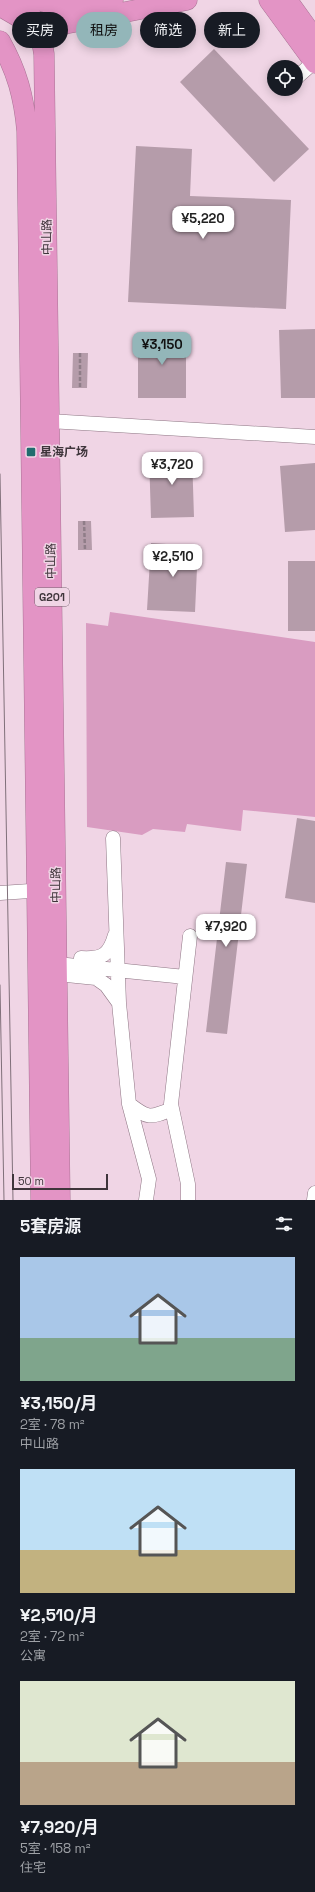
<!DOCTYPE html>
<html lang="zh">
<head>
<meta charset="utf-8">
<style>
	:root { --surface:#171b24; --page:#20242c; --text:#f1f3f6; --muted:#9ea1a6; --accent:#93b6b9 }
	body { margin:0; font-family:"Space Grotesk","Noto Sans SC",sans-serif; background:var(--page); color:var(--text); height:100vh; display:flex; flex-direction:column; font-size:15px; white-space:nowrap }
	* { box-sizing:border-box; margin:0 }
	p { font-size:13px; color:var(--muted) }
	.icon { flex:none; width:22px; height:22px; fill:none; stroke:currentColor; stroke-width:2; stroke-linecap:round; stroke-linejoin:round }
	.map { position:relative; height:1200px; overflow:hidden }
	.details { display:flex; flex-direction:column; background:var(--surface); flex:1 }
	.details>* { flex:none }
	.guide { position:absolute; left:12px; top:12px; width:291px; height:36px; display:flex; gap:8px }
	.controls { position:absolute; left:267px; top:60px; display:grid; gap:8px }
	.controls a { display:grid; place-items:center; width:36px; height:36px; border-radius:50%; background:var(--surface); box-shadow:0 2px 10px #0003; font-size:20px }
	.scale { position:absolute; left:12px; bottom:10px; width:96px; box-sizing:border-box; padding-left:4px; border:2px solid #3f353b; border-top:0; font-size:11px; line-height:14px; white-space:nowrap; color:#3f353b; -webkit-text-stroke:3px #f0d5e5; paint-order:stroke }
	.price { position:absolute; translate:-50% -34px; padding:0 9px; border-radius:8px; background:#fff; color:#222; font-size:13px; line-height:26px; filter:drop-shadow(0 1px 2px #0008) }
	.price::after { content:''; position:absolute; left:50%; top:24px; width:12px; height:9px; margin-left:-6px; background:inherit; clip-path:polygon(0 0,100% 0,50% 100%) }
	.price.on { background:var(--accent); color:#111 }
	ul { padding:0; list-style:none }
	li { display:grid; align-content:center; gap:8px; height:212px; padding:0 20px }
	li span { display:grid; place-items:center; height:124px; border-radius:0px; color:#555 }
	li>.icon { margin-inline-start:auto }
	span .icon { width:72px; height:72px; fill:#fffc; stroke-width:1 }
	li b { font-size:17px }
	h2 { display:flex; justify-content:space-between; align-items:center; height:48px; padding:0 20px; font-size:17px }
	.tag { padding:0 14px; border-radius:18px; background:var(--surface); box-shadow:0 2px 10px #0003; font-size:14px; line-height:36px }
	.tag.on { background:var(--accent); color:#111 }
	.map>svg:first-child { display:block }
	.green { fill:#d99cc1 }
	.building { fill:#b59caa }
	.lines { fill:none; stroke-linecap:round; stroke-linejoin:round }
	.minor-casing { stroke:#8d7583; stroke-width:15 }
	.highway-casing { stroke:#aa7395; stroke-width:21 }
	.path { stroke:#8f7d88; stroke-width:2.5; stroke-dasharray:4 2; stroke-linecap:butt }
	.minor { stroke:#fff; stroke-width:14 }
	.highway { stroke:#e394c5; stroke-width:20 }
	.tram { stroke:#80707a; stroke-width:1 }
	.poi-dot { fill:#206c6e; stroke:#f0d5e5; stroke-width:1.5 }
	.labels { text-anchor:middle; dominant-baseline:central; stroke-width:3; stroke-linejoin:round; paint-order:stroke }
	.shield { fill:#f0d5e5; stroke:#74656e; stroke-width:1 }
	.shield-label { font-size:11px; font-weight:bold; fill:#3f353b }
	.street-label { font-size:12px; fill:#3f353b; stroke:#f0d5e5 }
	.poi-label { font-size:12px; font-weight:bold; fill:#3f353b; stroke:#f0d5e5; text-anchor:start }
</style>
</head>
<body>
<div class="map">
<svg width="315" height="1200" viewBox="0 0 315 1200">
	<rect width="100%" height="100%" fill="#f0d5e5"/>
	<!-- green -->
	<path class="green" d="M 110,612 L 315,642 L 315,817 L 243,810 L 241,831 L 187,824 L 185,832 L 153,829 L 142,835 L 87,827 L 86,623 L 108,626 Z"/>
	<!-- building -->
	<path class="building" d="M 214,49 L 309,149 L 274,182 L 180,82 Z
		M 136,146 L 192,149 L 190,196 L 291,200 L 286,309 L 128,302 Z
		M 315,329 L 315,398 L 281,398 L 279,330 Z
		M 138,333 L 186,333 L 186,398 L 138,398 Z
		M 73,353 L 88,353 L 87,388 L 72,388 Z
		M 192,455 L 194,517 L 151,518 L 149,456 Z
		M 315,463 L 315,530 L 285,532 L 280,466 Z
		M 78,521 L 91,521 L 92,550 L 78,550 Z
		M 151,543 L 198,546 L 195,612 L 147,610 Z
		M 288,561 L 315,561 L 315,631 L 288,631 Z
		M 297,818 L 315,821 L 315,903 L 285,898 Z
		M 226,862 L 247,864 L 227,1034 L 206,1032 Z"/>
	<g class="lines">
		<!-- minor casing -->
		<g class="minor-casing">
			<path id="minor" d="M 296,78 L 314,62
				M 49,421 L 315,437
				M 113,838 L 119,1003 L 129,1104 L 149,1179 L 146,1200
				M 0,893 L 45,890
				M 81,958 C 102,959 109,956 115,935
				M 57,964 L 185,977
				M 57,974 L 96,978 L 106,985 L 119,1003
				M 129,1104 C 148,1119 150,1118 172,1109
				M 188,1200 L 188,1184 L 171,1104 L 190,936
				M 314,1200 L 315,1193"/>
		</g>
		<!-- highway casing -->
		<g class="highway-casing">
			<path id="highway" d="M 19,0 C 34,17 41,32 44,54 L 60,1200
				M 39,0 C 64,10 87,5 113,0
				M 269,0 L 315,63
				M 287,0 L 315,39
				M 0,6 L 39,29 L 187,0
				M 0,41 C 17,71 24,97 27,131 L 41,1200"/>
		</g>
		<!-- path -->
		<path class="path" d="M 80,353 L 80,388
			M 84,521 L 85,550"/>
		<!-- minor -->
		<use href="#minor" class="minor"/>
		<!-- highway -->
		<use href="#highway" class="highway"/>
		<!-- tram -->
		<path class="tram" d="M 0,474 L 13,1200
			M 0,985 L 4,1200"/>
	</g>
	<!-- markers -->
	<rect class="poi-dot" x="26" y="447" width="10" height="10" rx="2"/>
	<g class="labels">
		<!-- shield labels -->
		<rect class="shield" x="35" y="588" width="34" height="18" rx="3"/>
		<g class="shield-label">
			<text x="52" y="597">G201</text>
		</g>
		<!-- street labels -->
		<g class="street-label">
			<text transform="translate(47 237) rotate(-91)">中山路</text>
			<text transform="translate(51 561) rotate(-91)">中山路</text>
			<text transform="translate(56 885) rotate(-91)">中山路</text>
		</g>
		<!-- poi labels -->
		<g class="poi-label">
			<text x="40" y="452">星海广场</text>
		</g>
	</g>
</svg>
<div class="controls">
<a><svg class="icon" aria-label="locate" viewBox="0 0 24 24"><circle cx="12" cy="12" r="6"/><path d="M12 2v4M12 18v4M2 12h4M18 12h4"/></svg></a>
</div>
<div class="scale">50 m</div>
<b class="price" style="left:203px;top:240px">¥5,220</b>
<b class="price on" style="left:162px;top:366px">¥3,150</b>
<b class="price" style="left:172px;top:486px">¥3,720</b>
<b class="price" style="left:173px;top:578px">¥2,510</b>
<b class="price" style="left:226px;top:948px">¥7,920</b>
<div class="guide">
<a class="tag">买房</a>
<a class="tag on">租房</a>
<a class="tag">筛选</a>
<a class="tag">新上</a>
</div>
</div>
<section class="details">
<h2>5套房源<svg class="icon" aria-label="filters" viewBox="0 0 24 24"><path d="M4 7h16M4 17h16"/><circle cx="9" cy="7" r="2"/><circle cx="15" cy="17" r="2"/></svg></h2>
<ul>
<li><span style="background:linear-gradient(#a9c7e8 65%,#7fa58c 0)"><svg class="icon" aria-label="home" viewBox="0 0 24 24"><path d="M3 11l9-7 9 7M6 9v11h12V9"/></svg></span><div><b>¥3,150/月</b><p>2室 · 78 m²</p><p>中山路</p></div></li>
<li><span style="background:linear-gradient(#bfe0f5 65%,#c2b280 0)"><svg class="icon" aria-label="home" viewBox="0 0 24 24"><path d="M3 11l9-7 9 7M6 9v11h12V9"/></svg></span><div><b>¥2,510/月</b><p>2室 · 72 m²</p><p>公寓</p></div></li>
<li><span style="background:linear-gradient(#dfe7d0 65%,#b9a48a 0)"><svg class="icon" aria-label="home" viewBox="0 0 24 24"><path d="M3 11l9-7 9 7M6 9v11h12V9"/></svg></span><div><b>¥7,920/月</b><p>5室 · 158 m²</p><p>住宅</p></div></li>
</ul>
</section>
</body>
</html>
